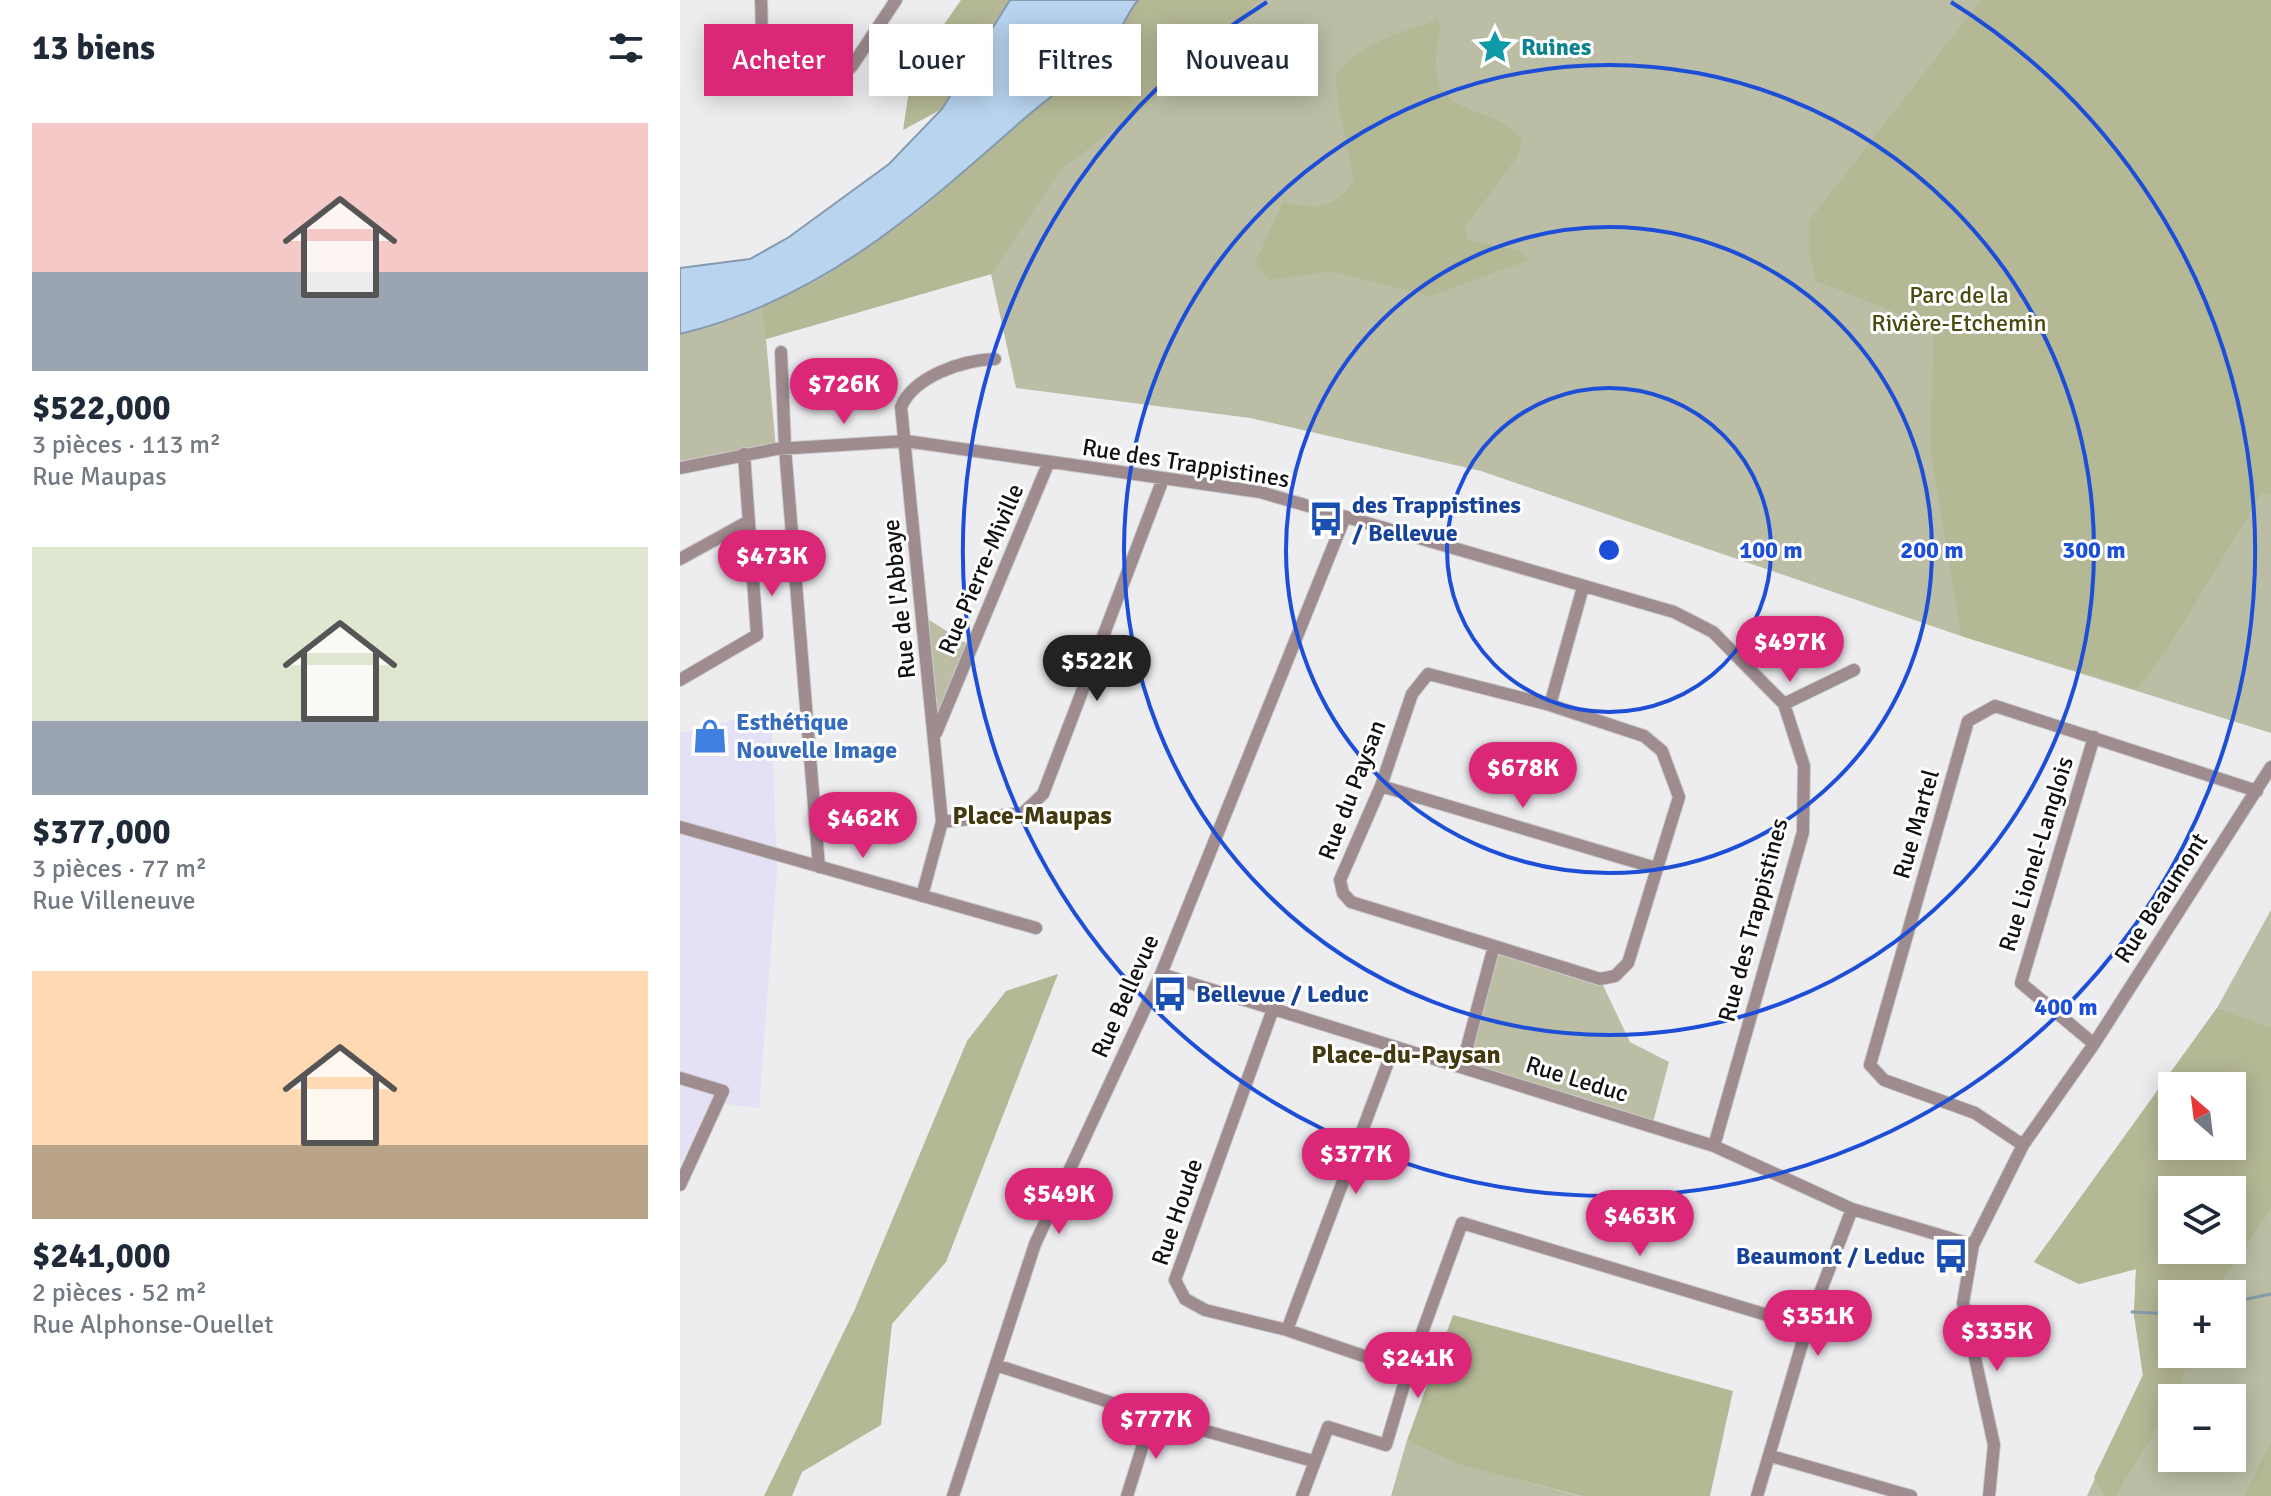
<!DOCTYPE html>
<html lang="fr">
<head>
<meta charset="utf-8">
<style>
	:root { --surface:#fff; --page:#f6f6f7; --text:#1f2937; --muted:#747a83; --accent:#db2777 }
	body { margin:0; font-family:Signika,sans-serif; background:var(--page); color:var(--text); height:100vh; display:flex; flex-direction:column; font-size:30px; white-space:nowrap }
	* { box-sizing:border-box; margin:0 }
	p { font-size:26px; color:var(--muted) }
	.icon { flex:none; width:44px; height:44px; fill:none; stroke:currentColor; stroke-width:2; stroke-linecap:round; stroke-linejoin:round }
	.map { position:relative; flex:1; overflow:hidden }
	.details { display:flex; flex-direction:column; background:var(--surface); width:680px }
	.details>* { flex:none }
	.banner { position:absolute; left:24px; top:24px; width:760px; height:72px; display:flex; gap:16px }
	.needle { width:52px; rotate:332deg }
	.tools { position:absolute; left:1478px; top:1072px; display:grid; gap:16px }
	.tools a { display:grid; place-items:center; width:88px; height:88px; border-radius:0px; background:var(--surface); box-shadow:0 4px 20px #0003; font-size:40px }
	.price { position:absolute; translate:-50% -68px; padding:0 18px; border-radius:28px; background:var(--accent); color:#fff; font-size:26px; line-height:52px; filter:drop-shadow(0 2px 4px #0008) }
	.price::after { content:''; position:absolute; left:50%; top:48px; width:24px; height:18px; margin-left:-12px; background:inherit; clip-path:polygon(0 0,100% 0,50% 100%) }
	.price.selected { background:#222; color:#fff }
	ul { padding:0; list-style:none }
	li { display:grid; align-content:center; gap:16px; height:424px; padding:0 32px }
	li span { display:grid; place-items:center; height:248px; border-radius:0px; color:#555 }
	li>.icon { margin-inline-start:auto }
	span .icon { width:144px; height:144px; fill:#fffc; stroke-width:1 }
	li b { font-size:34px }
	h2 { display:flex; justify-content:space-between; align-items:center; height:96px; padding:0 32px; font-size:34px }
	.pill { padding:0 28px; border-radius:0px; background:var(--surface); box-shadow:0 4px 20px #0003; font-size:28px; line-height:72px }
	.pill.selected { background:var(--accent); color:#fff }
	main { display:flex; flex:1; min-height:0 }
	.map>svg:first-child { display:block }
	.commercial { fill:#e4e0f6 }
	.green { fill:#bbbda4; fill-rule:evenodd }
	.forest { fill:#b5b895; fill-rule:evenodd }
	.water { fill:#b8d4ef; stroke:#869aad; stroke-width:2 }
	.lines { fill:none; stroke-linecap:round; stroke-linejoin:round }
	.stream { stroke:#869aad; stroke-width:3 }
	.street-casing { stroke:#cacacc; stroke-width:14 }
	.street { stroke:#9e8c8f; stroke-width:12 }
	.ring { fill:none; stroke:#1d4ed8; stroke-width:4 }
	.labels { text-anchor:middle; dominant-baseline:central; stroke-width:6; stroke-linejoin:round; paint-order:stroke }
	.culture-label { font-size:24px; font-weight:bold; fill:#0d838f; stroke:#fff; text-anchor:start }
	.park-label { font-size:24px; fill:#494b11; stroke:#fff }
	.street-label { font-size:24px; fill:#111112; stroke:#fff }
	.transit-label { font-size:24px; font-weight:bold; fill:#164399; stroke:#fff; text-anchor:start }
	.shop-label { font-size:24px; font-weight:bold; fill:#366cbe; stroke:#fff; text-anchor:start }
	.neighbourhood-label { font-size:26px; font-weight:bold; fill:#42390f; stroke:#fff }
	.centre { fill:#1d4ed8; stroke:#fff; stroke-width:4 }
	.ring-label { font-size:24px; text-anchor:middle; font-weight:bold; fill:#1d4ed8; stroke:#fff; stroke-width:6; stroke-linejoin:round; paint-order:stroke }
</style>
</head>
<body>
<main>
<section class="details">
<h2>13 biens<svg class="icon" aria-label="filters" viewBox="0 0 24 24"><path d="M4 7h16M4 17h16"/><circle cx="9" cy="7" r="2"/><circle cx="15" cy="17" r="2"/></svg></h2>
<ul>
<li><span style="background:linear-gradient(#f6c9c9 60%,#9aa5b1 0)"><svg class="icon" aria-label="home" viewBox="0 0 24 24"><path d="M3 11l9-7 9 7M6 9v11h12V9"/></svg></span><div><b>$522,000</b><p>3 pièces · 113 m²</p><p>Rue Maupas</p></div></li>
<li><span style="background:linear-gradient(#dfe7d0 70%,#9aa5b1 0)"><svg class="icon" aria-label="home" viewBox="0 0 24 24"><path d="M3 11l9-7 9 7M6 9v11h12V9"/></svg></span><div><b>$377,000</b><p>3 pièces · 77 m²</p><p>Rue Villeneuve</p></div></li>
<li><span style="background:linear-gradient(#ffd9b3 70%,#b9a48a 0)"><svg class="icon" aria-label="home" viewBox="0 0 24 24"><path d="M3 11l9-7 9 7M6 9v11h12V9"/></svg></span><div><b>$241,000</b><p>2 pièces · 52 m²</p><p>Rue Alphonse-Ouellet</p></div></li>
</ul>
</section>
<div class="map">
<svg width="1591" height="1496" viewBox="0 0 1591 1496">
	<rect width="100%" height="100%" fill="#ededf0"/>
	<!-- commercial -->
	<path class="commercial" d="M 91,711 L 97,869 L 79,1108 L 30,1102 L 0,1166 L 0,733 Z"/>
	<!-- green -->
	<path class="green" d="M 408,0 L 1591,0 L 1591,733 L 1281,636 L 801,471 L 570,418 L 336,388 L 311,274 L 86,339 L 96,449 L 0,468 L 0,333 L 21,329 Z
		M 243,616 L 292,647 L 255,736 Z
		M 1591,910 L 1591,1496 L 1407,1496 L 1463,1375 L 1454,1315 L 1456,1269 L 1399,1284 L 1354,1262 L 1537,1008 ZM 1492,1086 L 1552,1086 L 1552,1146 L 1492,1146 ZM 1492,1190 L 1552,1190 L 1552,1250 L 1492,1250 ZM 1492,1294 L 1552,1294 L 1552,1354 L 1492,1354 ZM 1492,1398 L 1552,1398 L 1552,1458 L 1492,1458 Z
		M 814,946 L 920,979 L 950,1042 L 989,1062 L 972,1126 L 782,1066 Z
		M 727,1440 L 843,1481 L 900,1496 L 711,1496 Z"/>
	<!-- forest -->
	<path class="forest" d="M 281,0 L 330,0 L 262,109 L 223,130 L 232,70 Z
		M 458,0 L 580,0 L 475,99 L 380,170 L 311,274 L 86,339 L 82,308 L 137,282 L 239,212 L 341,121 L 387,87 Z
		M 1301,0 L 1591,0 L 1591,495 L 1582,493 L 1486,651 L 1457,689 L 1281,636 L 1250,444 L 1254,333 L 1250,326 L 1136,281 L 1129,253 L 1129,221 Z
		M 757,20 L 761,29 C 756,42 756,53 756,67 C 757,118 818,105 842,140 L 838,156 L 785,227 L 788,240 L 839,251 L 849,260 L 750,296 L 650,271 L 589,280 L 575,263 L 603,202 C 638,209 652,211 674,180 L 658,104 L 656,75 C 681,42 719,34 757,20 Z
		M 378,974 L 266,1262 L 212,1324 L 201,1425 L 122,1472 L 112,1496 L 84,1496 L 175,1309 L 287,1041 L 326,991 Z
		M 1537,1008 L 1591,1028 L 1591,1208 L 1534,1294 L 1492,1294 L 1492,1354 L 1510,1354 L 1495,1398 L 1492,1398 L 1492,1404 L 1435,1496 L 1426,1496 L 1414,1477 L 1463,1375 L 1454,1315 L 1456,1269 L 1399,1284 L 1354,1262 ZM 1492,1086 L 1552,1086 L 1552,1146 L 1492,1146 ZM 1492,1190 L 1552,1190 L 1552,1250 L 1492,1250 Z
		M 773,1315 L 1053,1391 L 1030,1496 L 901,1496 L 778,1464 L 727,1440 Z
		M 1591,1442 L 1591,1496 L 1564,1496 Z"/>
	<!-- water -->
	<path class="water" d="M 330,0 L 458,0 C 446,14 441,33 429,46 C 401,76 367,98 337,125 C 234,216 137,301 0,334 L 0,268 L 70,259 L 109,237 L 209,164 L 262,109 Z"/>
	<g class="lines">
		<!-- stream -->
		<path class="stream" d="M 1552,1302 L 1591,1294
			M 1452,1312 L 1492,1314"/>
		<!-- street casing -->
		<g class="street-casing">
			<path id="street" d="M 81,0 C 83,29 77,71 103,89 L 157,82 L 172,66 L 216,0
				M 101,352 L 105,448 L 139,867
				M 0,468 L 96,449 L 226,441 L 580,492 L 994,612 L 1033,632 L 1104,704 L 1124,766 L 1123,832 L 1034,1146
				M 0,559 L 69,521
				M 0,680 L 77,635 L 64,454
				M 1104,704 L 1174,670
				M 256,733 L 368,464
				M 701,786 L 976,868
				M 262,822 L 343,813 L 363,794 L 483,479
				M 0,827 L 356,928
				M 242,896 L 262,822 L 221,407 C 234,376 283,360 315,359
				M 814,946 L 671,902 L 663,893 L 660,880 L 701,786 L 732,694 L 748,674 L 870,705 L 903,587
				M 481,974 L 1034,1146 L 1172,1209 L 1293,1245
				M 593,1009 L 495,1280 L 505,1299 L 525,1310 L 607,1330 L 728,1371
				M 1414,1044 L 1341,983 L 1414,737
				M 782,1066 L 814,946 L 920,979 L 935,976 L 948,963 L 999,797 L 982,751 L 964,736 L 870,705
				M 0,1078 L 43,1091 L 0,1185
				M 1343,1145 L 1295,1113 L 1204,1080 L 1190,1065 L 1288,721 L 1315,706 L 1577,791
				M 607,1330 L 713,1049
				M 319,1366 L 472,1416 L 633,1461
				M 1091,1456 L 1231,1496
				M 273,1496 L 355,1244 L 481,974 L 665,517
				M 447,1496 L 472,1416
				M 622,1496 L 648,1427 L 706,1445 L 728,1371 L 782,1223 L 1127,1327
				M 1077,1496 L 1127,1327 L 1172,1209
				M 1309,1496 L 1314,1445 L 1283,1303 L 1293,1245 L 1343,1145 L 1414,1044 L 1591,767"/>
		</g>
		<!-- street -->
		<use href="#street" class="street"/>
	</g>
	<!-- distance rings -->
	<g class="ring">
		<circle cx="929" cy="550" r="162"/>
		<circle cx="929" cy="550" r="323"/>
		<circle cx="929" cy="550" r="485"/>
		<path d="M1271 2A646 646 0 1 1 587 2"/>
	</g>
	<!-- icons -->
	<defs>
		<g id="sight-bare" transform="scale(2.76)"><path d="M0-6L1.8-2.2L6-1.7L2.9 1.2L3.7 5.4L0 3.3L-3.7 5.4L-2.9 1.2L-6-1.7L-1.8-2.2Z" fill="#0f9aa8" stroke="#fff" stroke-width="2.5" paint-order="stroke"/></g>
		<g id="bus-bare" transform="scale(2.76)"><path d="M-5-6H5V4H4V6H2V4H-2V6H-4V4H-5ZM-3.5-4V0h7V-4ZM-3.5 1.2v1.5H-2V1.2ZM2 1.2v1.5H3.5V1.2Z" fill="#1a4fb4" stroke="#fff" stroke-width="2.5" paint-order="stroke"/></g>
		<g id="shop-bare" transform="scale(2.76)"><path d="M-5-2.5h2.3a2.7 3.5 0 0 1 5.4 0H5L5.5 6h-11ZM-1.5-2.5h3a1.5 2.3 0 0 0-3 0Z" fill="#3f7fe0" stroke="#fff" stroke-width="2.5" paint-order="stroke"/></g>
	</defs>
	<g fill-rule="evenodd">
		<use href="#sight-bare" x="815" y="47"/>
		<use href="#bus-bare" x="646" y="519"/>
		<use href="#shop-bare" x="30" y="736"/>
		<use href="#bus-bare" x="490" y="994"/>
		<use href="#bus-bare" x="1271" y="1256"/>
	</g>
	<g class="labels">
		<!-- culture labels -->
		<g class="culture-label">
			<text x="841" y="47">Ruines</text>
		</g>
		<!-- park labels -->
		<g class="park-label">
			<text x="1279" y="295">Parc de la<tspan x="1279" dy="28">Rivière-Etchemin</tspan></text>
		</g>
		<!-- street labels -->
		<g class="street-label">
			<text transform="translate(506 463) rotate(9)">Rue des Trappistines</text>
			<text transform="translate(301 569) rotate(-67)">Rue Pierre-Miville</text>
			<text transform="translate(219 599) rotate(-96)">Rue de l'Abbaye</text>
			<text transform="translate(672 790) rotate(-69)">Rue du Paysan</text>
			<text transform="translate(1236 824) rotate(-74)">Rue Martel</text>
			<text transform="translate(1356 854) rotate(-73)">Rue Lionel-Langlois</text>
			<text transform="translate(1481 898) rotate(-57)">Rue Beaumont</text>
			<text transform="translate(1073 920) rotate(-75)">Rue des Trappistines</text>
			<text transform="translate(445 996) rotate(-66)">Rue Bellevue</text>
			<text transform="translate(897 1079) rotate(17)">Rue Leduc</text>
			<text transform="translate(497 1212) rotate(-71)">Rue Houde</text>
		</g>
		<!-- transit labels -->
		<g class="transit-label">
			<text x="672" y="505">des Trappistines<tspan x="672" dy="28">/ Bellevue</tspan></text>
			<text x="516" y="994">Bellevue / Leduc</text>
			<text x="1245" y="1256" text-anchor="end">Beaumont / Leduc</text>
		</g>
		<!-- shop labels -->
		<g class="shop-label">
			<text x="56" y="722">Esthétique<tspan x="56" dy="28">Nouvelle Image</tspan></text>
		</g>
		<!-- neighbourhood labels -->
		<g class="neighbourhood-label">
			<text x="352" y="816">Place-Maupas</text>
			<text x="726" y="1055">Place-du-Paysan</text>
		</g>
	</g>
	<circle cx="929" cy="550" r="12" class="centre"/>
	<g class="ring-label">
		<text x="1091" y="558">100 m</text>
		<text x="1252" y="558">200 m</text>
		<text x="1414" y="558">300 m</text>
		<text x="1386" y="1015">400 m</text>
	</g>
</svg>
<div class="tools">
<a><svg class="needle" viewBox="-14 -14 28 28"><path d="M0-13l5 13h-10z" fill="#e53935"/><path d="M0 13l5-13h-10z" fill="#747a83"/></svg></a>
<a><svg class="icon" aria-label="layers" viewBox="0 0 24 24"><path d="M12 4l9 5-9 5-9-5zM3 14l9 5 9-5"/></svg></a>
<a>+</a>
<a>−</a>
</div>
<b class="price" style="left:164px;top:426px">$726K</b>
<b class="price" style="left:92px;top:598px">$473K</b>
<b class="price" style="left:1110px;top:684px">$497K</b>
<b class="price selected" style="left:417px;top:703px">$522K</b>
<b class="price" style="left:843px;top:810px">$678K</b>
<b class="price" style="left:183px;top:860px">$462K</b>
<b class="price" style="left:676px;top:1196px">$377K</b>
<b class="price" style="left:379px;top:1236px">$549K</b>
<b class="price" style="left:960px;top:1258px">$463K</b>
<b class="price" style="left:1138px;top:1358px">$351K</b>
<b class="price" style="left:1317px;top:1373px">$335K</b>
<b class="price" style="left:738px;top:1400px">$241K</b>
<b class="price" style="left:476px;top:1461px">$777K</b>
<div class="banner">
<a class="pill selected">Acheter</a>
<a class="pill">Louer</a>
<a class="pill">Filtres</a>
<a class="pill">Nouveau</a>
</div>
</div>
</main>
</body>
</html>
